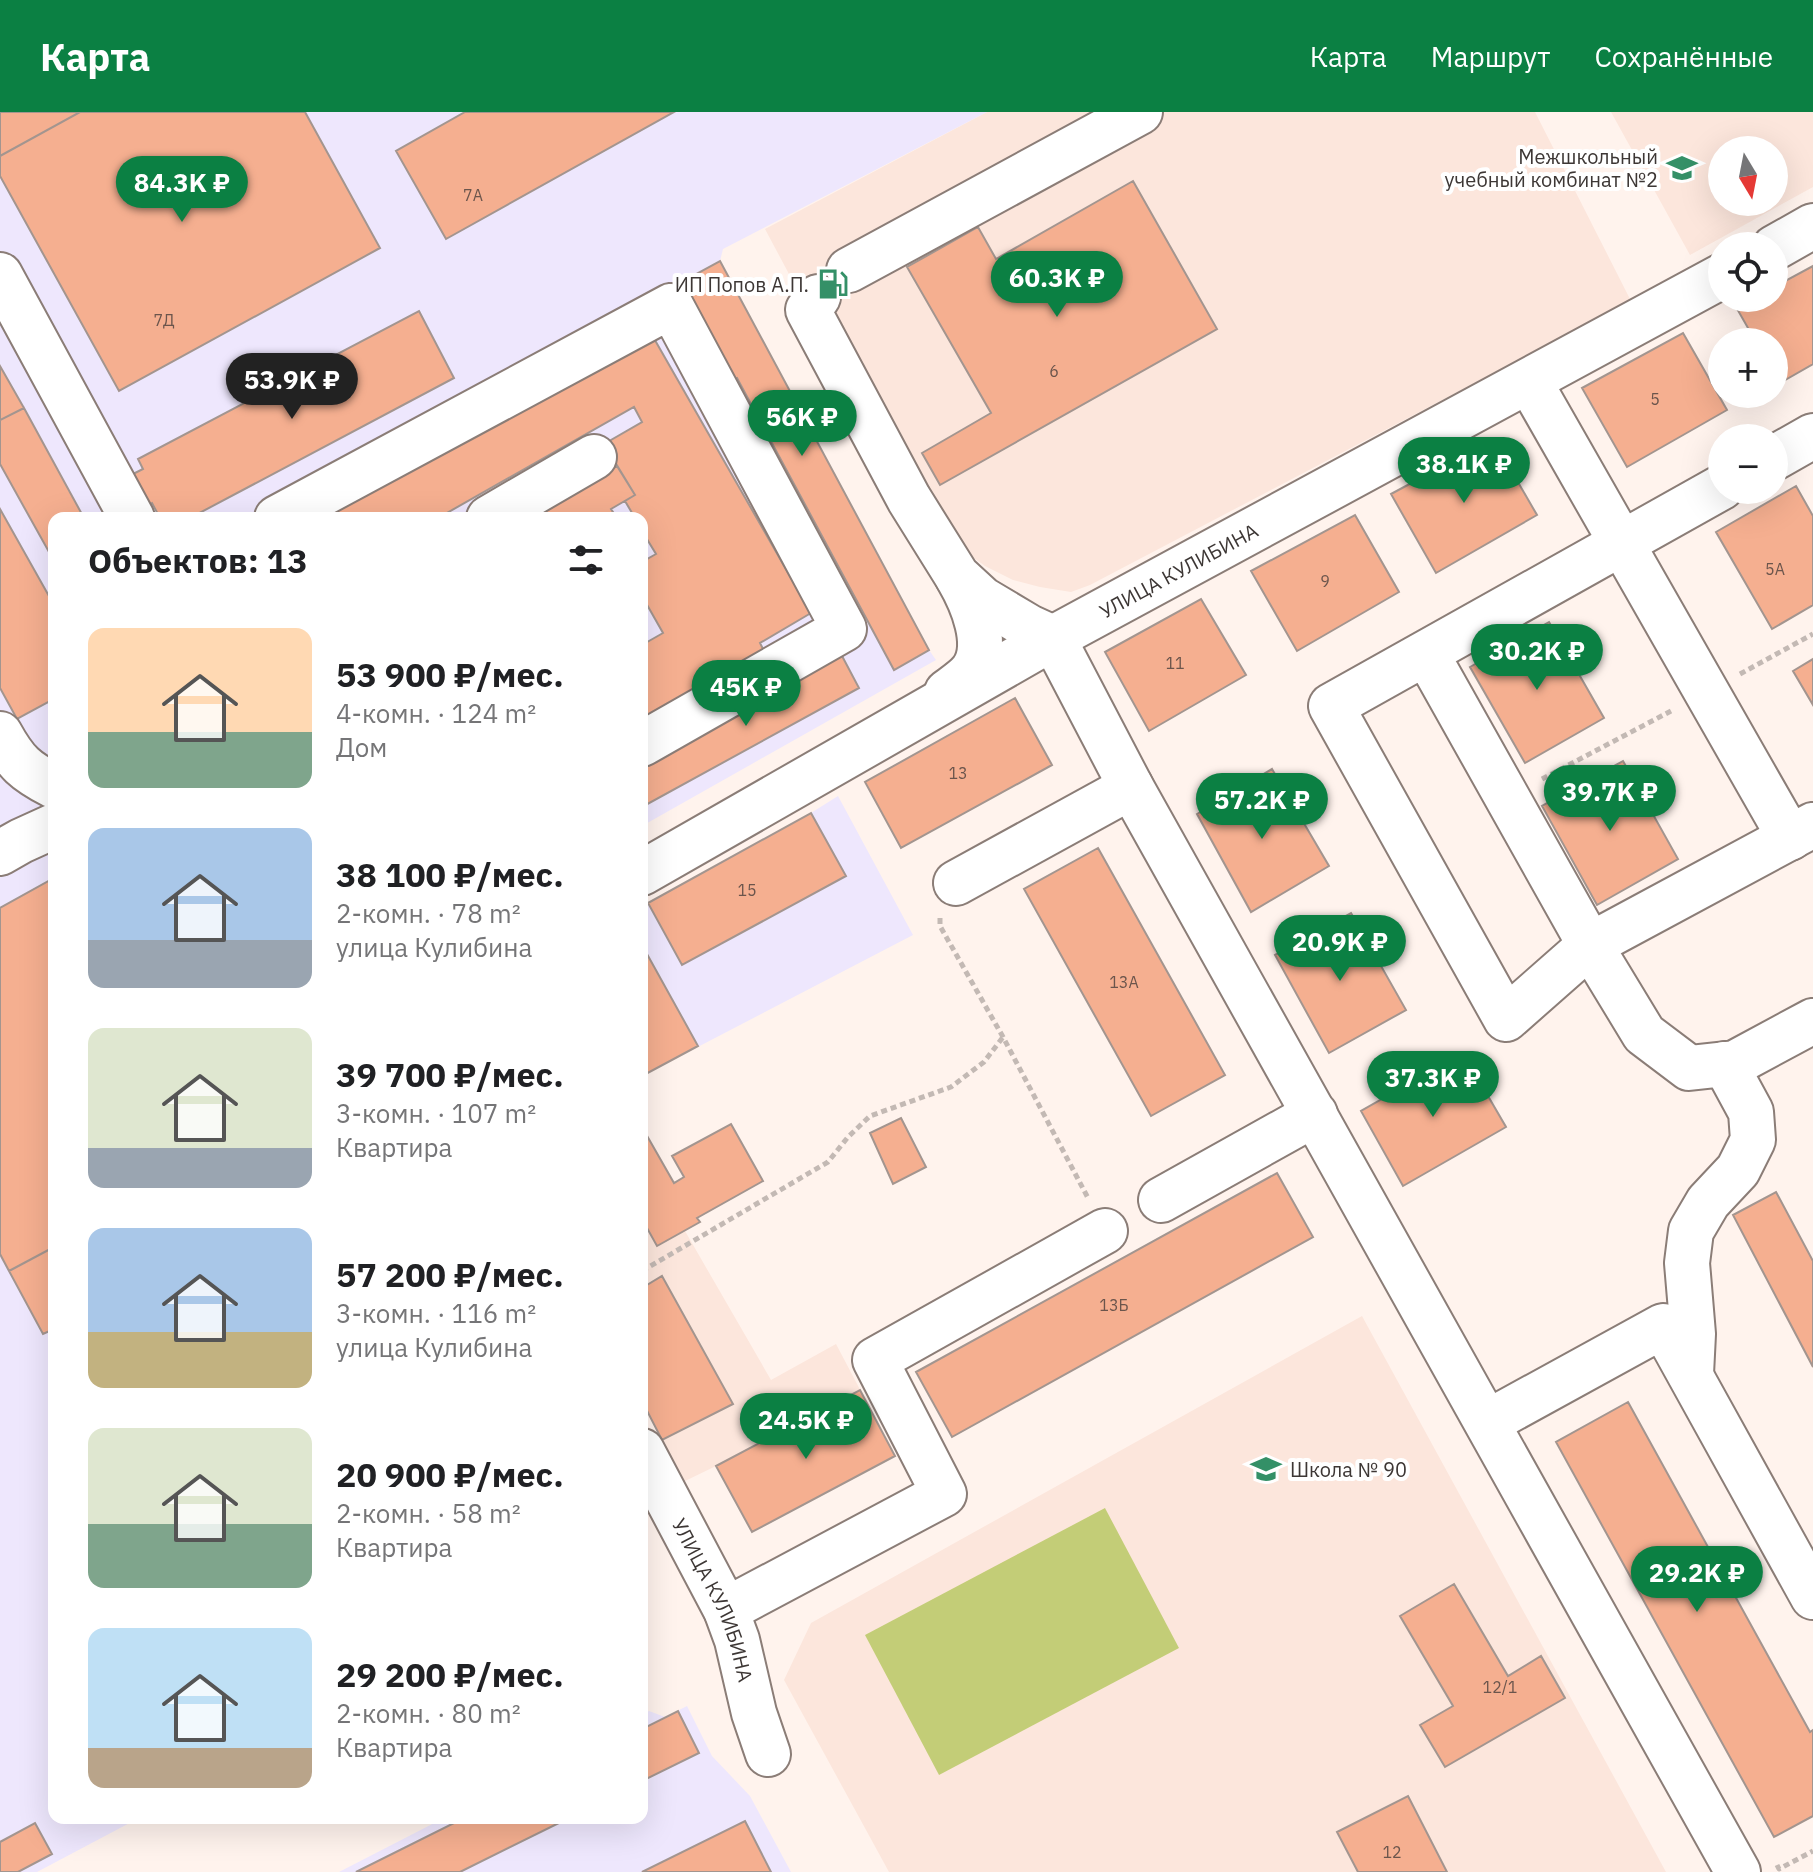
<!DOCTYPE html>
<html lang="ru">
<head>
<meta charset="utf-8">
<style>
	:root { --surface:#fff; --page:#f2f2f2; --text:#202124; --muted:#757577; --accent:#0b8043 }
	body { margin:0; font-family:"IBM Plex Sans",sans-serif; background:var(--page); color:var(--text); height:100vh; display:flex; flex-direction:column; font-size:30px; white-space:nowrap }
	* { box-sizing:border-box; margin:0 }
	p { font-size:26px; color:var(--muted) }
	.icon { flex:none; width:44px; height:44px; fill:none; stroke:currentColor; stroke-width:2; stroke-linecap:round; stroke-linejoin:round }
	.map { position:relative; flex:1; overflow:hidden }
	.drawer { position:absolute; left:48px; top:400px; width:600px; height:1312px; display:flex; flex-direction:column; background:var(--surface); border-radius:16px; box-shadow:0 8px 32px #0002 }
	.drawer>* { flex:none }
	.needle { width:52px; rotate:170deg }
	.buttons { position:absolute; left:1708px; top:24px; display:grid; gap:16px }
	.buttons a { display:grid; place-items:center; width:80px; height:80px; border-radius:50%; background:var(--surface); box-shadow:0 8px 32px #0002; font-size:40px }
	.price { position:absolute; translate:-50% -68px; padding:0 18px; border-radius:28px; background:var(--accent); color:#fff; font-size:26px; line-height:52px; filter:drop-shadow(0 2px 4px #0008) }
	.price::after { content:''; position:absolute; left:50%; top:48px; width:24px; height:18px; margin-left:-12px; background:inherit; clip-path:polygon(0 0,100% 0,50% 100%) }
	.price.selected { background:#222; color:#fff }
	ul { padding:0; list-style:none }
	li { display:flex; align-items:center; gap:24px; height:200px; padding:0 40px }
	li span { display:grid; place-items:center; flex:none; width:224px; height:160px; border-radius:16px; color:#555 }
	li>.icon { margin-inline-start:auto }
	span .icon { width:96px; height:96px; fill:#fffc; stroke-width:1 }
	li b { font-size:34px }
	h2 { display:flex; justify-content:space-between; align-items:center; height:96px; padding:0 40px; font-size:34px }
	header { display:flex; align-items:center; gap:48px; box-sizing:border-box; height:112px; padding:0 40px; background:var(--accent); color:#fff }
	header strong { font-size:38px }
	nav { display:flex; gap:44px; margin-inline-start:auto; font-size:28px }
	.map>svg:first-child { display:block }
	.built { fill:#fce6dc; fill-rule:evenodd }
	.industrial { fill:#eee7fd }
	.green { fill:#c3cd77 }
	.building { fill:#f5af90; stroke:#a3958f; stroke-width:2 }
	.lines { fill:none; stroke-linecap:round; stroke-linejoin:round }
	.minor-casing { stroke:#8b7d77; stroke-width:48 }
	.path { stroke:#c3b9b4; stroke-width:5; stroke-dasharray:6 4; stroke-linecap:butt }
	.minor { stroke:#fff; stroke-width:44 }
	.labels { text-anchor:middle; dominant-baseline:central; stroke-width:8; stroke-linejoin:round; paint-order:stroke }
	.number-label { font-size:16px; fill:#6b554c }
	.poi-label { font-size:20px; fill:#3d3735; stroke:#fff; text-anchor:end }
	.street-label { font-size:20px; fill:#3d3735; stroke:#fff }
</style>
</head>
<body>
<header>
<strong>Карта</strong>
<nav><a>Карта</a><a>Маршрут</a><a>Сохранённые</a></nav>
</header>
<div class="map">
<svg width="1813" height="1760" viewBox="0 0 1813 1760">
	<rect width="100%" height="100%" fill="#fff3ed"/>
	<!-- built -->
	<path class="built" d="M 987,0 L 1535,0 L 1631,189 L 1090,473 L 1071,480 L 1040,475 L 1013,468 L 985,454 L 946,426 L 909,387 L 765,117 Z
		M 1611,0 L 1813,0 L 1813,75 L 1690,143 ZM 1722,38 L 1774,38 L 1774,90 L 1722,90 Z
		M 731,1012 L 763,1069 L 698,1106 L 700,1110 L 685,1119 L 771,1268 L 836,1232 L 895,1344 L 752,1420 L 716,1354 L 683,1370 L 642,1289 L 642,1015 L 674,1071 L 684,1065 L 672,1044 Z
		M 1362,1204 L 1666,1760 L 889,1760 L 784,1568 L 811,1511 Z"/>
	<!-- industrial -->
	<path class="industrial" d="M 0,0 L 987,0 L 723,137 L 720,149 L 929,538 L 936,548 L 642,714 L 642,406 L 54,406 L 54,1706 L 139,1706 L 37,1760 L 0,1760 Z
		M 838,684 L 913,823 L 642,964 L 642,794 L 811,701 Z
		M 687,1594 L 712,1644 L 750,1684 L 791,1760 L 339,1760 L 444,1706 L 642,1706 L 642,1603 L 649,1599 L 665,1605 Z"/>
	<!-- green -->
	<path class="green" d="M 1105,1396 L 1179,1536 L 939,1663 L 865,1523 Z"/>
	<!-- building -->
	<path class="building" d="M 0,0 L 80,0 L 0,44 Z
		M 80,0 L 305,0 L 380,136 L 119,279 L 0,64 L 0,44 Z
		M 465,0 L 674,0 L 446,127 L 396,39 Z
		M 1133,69 L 1217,217 L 940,373 L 922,341 L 991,301 L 907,155 L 978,115 L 996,147 Z
		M 720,149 L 929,538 L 894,558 L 737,266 L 732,268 L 674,174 Z
		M 1813,154 L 1813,252 L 1780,271 L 1774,261 L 1774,230 L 1756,230 L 1736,195 L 1754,186 L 1774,186 L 1774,175 Z
		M 419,199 L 454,266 L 190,406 L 160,406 L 152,391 L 143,396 L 127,365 L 143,357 L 138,347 Z
		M 1683,221 L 1727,298 L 1627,355 L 1582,276 Z
		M 652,223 L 811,501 L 760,531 L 764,539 L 642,610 L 642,533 L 663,521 L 642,484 L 642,459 L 645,457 L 642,450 L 656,442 L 642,419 L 642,406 L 635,406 L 625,389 L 635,383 L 604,332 L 642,310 L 634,295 L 438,406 L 308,406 Z
		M 0,254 L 24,296 L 0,308 Z
		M 24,296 L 84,406 L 54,406 L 54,449 L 0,352 L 0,308 Z
		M 1493,327 L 1537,403 L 1436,461 L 1391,382 Z
		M 617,354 L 635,383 L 611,397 L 617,406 L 529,406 Z
		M 1796,374 L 1813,404 L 1813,493 L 1772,517 L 1716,420 Z
		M 0,397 L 54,493 L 54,587 L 17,607 L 0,576 Z
		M 1355,403 L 1399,480 L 1297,539 L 1251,459 Z
		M 1201,487 L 1246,563 L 1149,619 L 1105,540 Z
		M 1549,510 L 1604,606 L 1525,651 L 1470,555 Z
		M 841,542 L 859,576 L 642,695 L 642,652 Z
		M 1813,547 L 1813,593 L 1793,559 Z
		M 1015,586 L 1052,653 L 901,736 L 865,670 Z
		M 1623,649 L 1678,747 L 1597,793 L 1542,694 Z
		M 1272,657 L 1329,754 L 1251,800 L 1197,702 Z
		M 811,701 L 846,764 L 682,853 L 648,791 Z
		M 1098,736 L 1225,963 L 1151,1004 L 1024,777 Z
		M 54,766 L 54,1135 L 9,1159 L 0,1142 L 0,796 Z
		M 1351,801 L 1406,898 L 1329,941 L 1275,843 Z
		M 642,833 L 698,934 L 642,964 Z
		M 1463,941 L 1506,1015 L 1403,1074 L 1361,999 Z
		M 901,1006 L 926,1055 L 893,1072 L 870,1021 Z
		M 731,1012 L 763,1069 L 697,1106 L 700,1110 L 657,1134 L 642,1107 L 642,1015 L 674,1071 L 684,1065 L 672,1044 Z
		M 1277,1061 L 1313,1125 L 952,1325 L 916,1260 Z
		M 1776,1080 L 1813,1149 L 1813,1255 L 1733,1103 Z
		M 54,1135 L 54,1217 L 43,1222 L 9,1159 Z
		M 662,1164 L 733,1292 L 662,1328 L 642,1289 L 642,1176 Z
		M 860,1278 L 895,1344 L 752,1420 L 716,1354 Z
		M 1628,1290 L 1810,1620 L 1813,1618 L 1813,1704 L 1774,1725 L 1556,1330 Z
		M 1454,1472 L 1508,1564 L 1541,1544 L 1565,1586 L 1445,1655 L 1420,1613 L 1453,1594 L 1400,1504 Z
		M 678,1599 L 699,1641 L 642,1669 L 642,1617 Z
		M 1408,1684 L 1447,1760 L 1358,1760 L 1337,1720 Z
		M 464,1706 L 569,1706 L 460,1760 L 356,1760 Z
		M 745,1709 L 771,1760 L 642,1760 Z
		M 35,1711 L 52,1742 L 18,1760 L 0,1760 L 0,1730 Z"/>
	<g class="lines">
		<!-- minor casing -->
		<g class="minor-casing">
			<g id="minor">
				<path d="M 1774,136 L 1813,114"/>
				<path d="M 849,158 L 1140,0"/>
				<path d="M 0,163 L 132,406"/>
				<path d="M 818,185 L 808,198 L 909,387 L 957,464 L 982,487 L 1029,515 L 1053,526 L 1131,675 L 1738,1760"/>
				<path d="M 1529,269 L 1790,726"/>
				<path d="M 1774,346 L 1813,324"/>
				<path d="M 277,406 L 671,194 L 844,517 L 642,632"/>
				<path d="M 489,406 L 594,345"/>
				<path d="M 1426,541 L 1590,833 L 1506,907 L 1331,594 L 1722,375"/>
				<path d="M 947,580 C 955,574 966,567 972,559 C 991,533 972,490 958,466"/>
				<path d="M 0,622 C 16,651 25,659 54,674"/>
				<path d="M 1813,713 L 1590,833 L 1644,922 L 1689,956 L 1735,951 L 1813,909"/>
				<path d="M 0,741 L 21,729 L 54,714"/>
				<path id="s1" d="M 642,761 L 1053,526 L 1722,164"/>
				<path d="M 956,771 L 1131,675"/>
				<path d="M 1161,1088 L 1315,1002"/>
				<path d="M 1691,1262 L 1693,1222 L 1687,1151 L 1691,1119 L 1708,1090 L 1738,1058 L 1753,1028 L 1751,1000 L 1725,952"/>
				<path d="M 1488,1310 L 1663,1214 L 1813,1485"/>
				<path id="s2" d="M 642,1339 L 726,1498 L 737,1528 L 754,1601 L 768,1642"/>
				<path d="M 726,1498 L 944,1382 L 875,1248 L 1105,1119"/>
			</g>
		</g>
		<!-- path -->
		<path class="path" d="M 1740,562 L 1813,522
			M 1542,667 L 1671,599
			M 940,806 L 940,814 L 1003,925 L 1088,1086
			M 642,1159 L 828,1050 L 848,1025 L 870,1004 L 951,975 L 984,950 L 1003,925
			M 1777,1753 L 1779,1757 L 1813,1739"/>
		<!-- minor -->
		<use href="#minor" class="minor"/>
	</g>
	<!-- icons -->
	<defs>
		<g id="school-bare" transform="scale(2.4)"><path d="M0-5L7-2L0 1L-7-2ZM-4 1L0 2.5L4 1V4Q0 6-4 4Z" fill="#349067" stroke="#fff" stroke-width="2.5" paint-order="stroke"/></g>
		<g id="fuel-bare" transform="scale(2.4)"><path d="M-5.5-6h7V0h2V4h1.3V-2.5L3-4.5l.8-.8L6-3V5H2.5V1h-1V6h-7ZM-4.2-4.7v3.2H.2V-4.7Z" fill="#349067" stroke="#fff" stroke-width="2.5" paint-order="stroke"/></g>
	</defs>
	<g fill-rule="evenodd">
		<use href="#school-bare" x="1682" y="56"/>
		<use href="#fuel-bare" x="833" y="172"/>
		<use href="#school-bare" x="1266" y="1357"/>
	</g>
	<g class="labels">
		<!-- number labels -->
		<g class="number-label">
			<text x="473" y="83">7А</text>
			<text x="164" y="208">7Д</text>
			<text x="1054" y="259">6</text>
			<text x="1655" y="287">5</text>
			<text x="1775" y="457">5А</text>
			<text x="1325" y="469">9</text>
			<text x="1175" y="551">11</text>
			<text x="958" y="661">13</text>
			<text x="747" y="778">15</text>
			<text x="1124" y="870">13А</text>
			<text x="1114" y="1193">13Б</text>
			<text x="1500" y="1575">12/1</text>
			<text x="1392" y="1740">12</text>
		</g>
		<!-- poi labels -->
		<g class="poi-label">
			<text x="1658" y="44">Межшкольный<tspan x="1658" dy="23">учебный комбинат №2</tspan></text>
			<text x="809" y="172">ИП Попов А.П.</text>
			<text x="1290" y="1357" text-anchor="start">Школа № 90</text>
		</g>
		<!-- street labels -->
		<g class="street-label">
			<text stroke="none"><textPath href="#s1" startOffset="616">УЛИЦА КУЛИБИНА</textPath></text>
			<text stroke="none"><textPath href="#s2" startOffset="166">УЛИЦА КУЛИБИНА</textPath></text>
		</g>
	</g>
</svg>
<div class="buttons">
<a><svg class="needle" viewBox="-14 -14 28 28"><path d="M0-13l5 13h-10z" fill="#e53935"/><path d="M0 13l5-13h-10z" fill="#757577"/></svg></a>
<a><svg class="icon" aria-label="locate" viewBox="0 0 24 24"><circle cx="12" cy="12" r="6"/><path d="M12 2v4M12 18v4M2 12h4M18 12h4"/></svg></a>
<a>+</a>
<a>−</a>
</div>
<b class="price" style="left:182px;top:112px">84.3K ₽</b>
<b class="price" style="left:1057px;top:207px">60.3K ₽</b>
<b class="price selected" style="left:292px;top:309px">53.9K ₽</b>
<b class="price" style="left:802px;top:346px">56K ₽</b>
<b class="price" style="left:1464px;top:393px">38.1K ₽</b>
<b class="price" style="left:1537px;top:580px">30.2K ₽</b>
<b class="price" style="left:746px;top:616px">45K ₽</b>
<b class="price" style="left:1610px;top:721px">39.7K ₽</b>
<b class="price" style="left:1262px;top:729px">57.2K ₽</b>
<b class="price" style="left:1340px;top:871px">20.9K ₽</b>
<b class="price" style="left:1433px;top:1007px">37.3K ₽</b>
<b class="price" style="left:806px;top:1349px">24.5K ₽</b>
<b class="price" style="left:1697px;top:1502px">29.2K ₽</b>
<section class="drawer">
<h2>Объектов: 13<svg class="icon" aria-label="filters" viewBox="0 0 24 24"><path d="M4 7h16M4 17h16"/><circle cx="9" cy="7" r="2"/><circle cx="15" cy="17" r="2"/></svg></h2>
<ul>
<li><span style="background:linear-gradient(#ffd9b3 65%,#7fa58c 0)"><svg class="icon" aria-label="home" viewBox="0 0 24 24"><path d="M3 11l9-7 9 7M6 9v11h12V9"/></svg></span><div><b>53 900 ₽/мес.</b><p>4-комн. · 124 m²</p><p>Дом</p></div></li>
<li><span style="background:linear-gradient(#a9c7e8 70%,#9aa5b1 0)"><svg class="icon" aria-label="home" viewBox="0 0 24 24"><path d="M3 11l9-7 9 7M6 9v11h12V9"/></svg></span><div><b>38 100 ₽/мес.</b><p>2-комн. · 78 m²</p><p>улица Кулибина</p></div></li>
<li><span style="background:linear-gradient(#dfe7d0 75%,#9aa5b1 0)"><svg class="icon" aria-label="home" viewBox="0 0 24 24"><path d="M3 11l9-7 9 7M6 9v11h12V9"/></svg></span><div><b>39 700 ₽/мес.</b><p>3-комн. · 107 m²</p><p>Квартира</p></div></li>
<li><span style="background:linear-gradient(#a9c7e8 65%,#c2b280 0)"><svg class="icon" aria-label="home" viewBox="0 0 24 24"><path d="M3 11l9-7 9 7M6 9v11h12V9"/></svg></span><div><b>57 200 ₽/мес.</b><p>3-комн. · 116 m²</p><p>улица Кулибина</p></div></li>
<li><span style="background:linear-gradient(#dfe7d0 60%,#7fa58c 0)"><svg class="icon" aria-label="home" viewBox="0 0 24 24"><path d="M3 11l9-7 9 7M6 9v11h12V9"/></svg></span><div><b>20 900 ₽/мес.</b><p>2-комн. · 58 m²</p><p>Квартира</p></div></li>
<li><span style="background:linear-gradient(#bfe0f5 75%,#b9a48a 0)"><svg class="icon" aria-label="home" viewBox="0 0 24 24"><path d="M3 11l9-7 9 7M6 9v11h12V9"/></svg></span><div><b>29 200 ₽/мес.</b><p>2-комн. · 80 m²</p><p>Квартира</p></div></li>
</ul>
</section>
</div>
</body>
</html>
